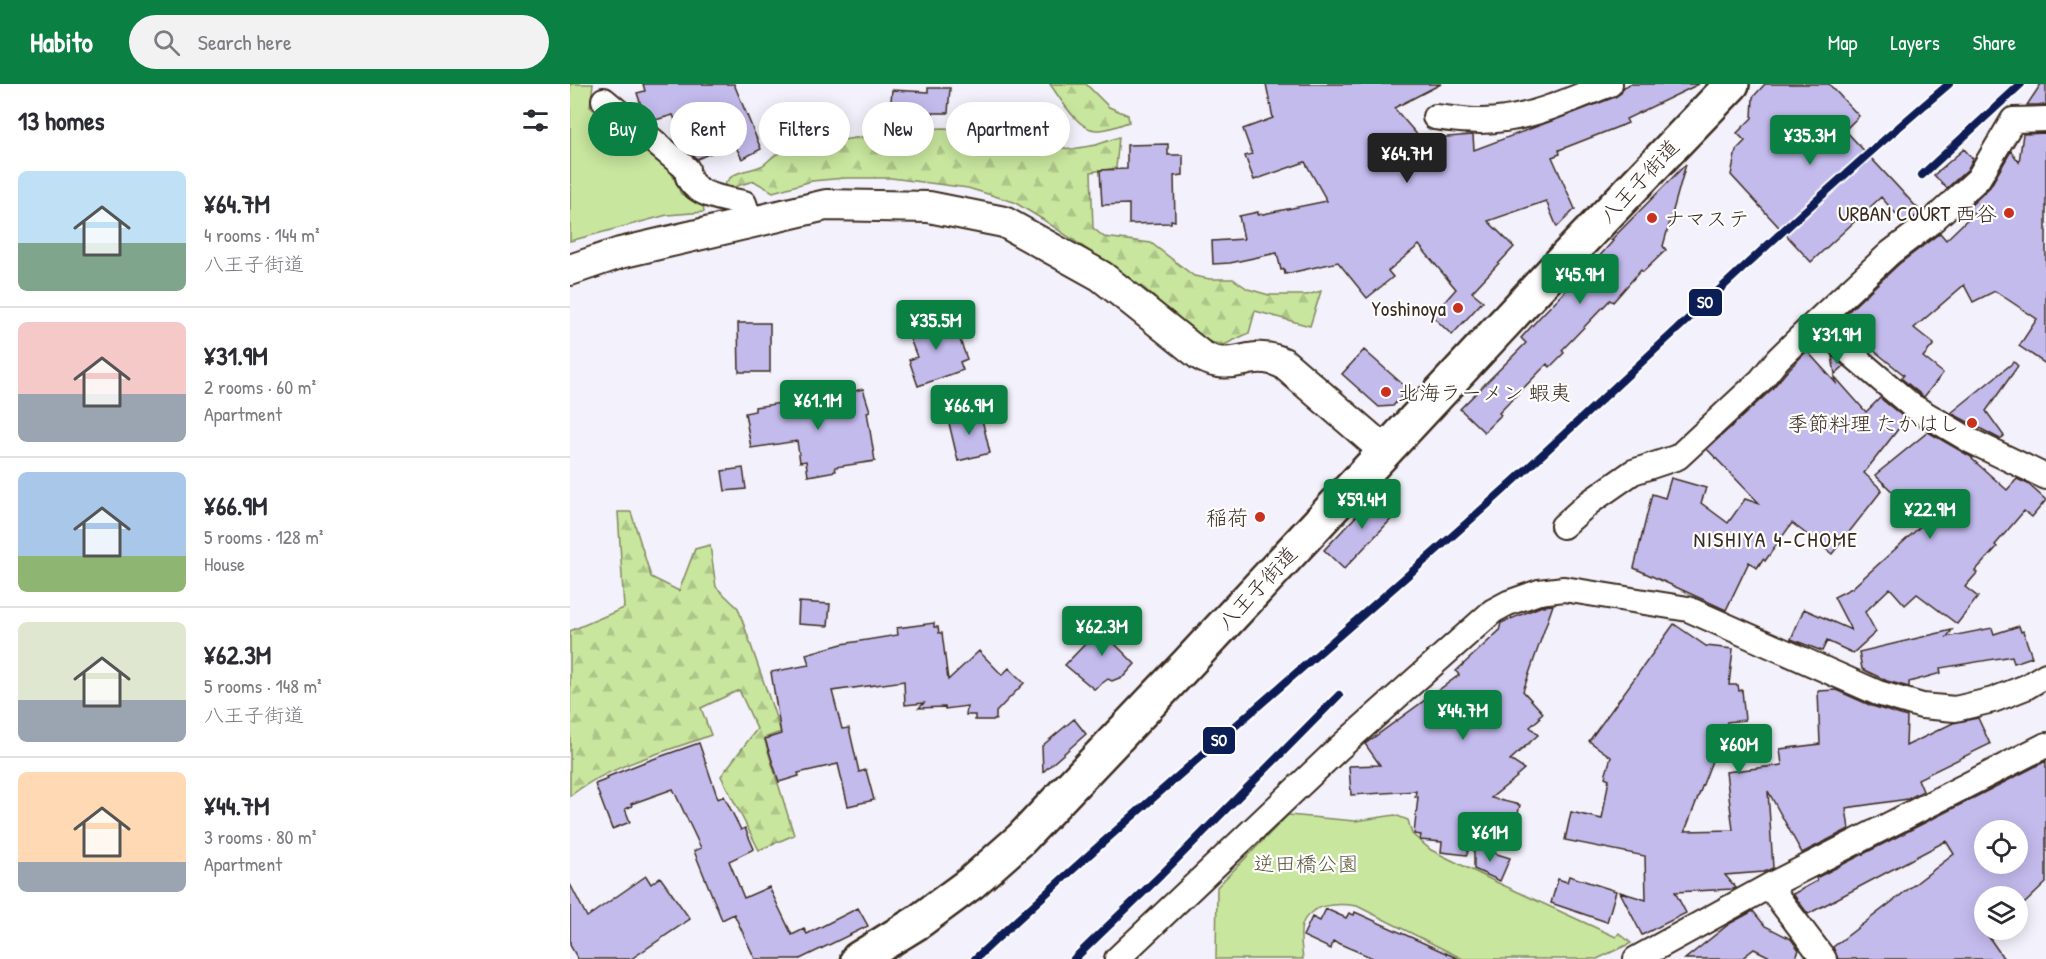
<!DOCTYPE html>
<html lang="en">
<head>
<meta charset="utf-8">
<style>
	:root { --surface:#fff; --page:#f2f2f3; --text:#2b2b33; --muted:#7c7c81; --line:#e1e1e2; --accent:#0b8043 }
	body { margin:0; font-family:"Patrick Hand","Klee One",sans-serif; background:var(--page); color:var(--text); height:100vh; display:flex; flex-direction:column; font-size:22px; white-space:nowrap }
	* { box-sizing:border-box; margin:0 }
	p { font-size:20px; color:var(--muted) }
	.icon { flex:none; width:33px; height:33px; fill:none; stroke:currentColor; stroke-width:2; stroke-linecap:round; stroke-linejoin:round }
	.map { position:relative; flex:1; overflow:hidden }
	.details { display:flex; flex-direction:column; background:var(--surface); width:570px }
	.details>* { flex:none }
	.guide { position:absolute; left:18px; top:18px; width:570px; height:54px; display:flex; gap:12px }
	.fabs { position:absolute; left:1404px; top:736px; display:grid; gap:12px }
	.fabs a { display:grid; place-items:center; width:54px; height:54px; border-radius:50%; background:var(--surface); box-shadow:0 3px 15px #0003; font-size:30px }
	.price { position:absolute; translate:-50% -51px; padding:0 14px; border-radius:6px; background:var(--accent); color:#fff; font-size:20px; line-height:39px; filter:drop-shadow(0 2px 3px #0008) }
	.price::after { content:''; position:absolute; left:50%; top:36px; width:18px; height:14px; margin-left:-9px; background:inherit; clip-path:polygon(0 0,100% 0,50% 100%) }
	.price.selected { background:#222; color:#fff }
	ul { padding:0; list-style:none }
	li { display:flex; align-items:center; gap:18px; height:150px; padding:0 18px }
	li+li { border-top:2px solid var(--line) }
	li span { display:grid; place-items:center; flex:none; width:168px; height:120px; border-radius:9px; color:#555 }
	li>.icon { margin-inline-start:auto }
	span .icon { width:72px; height:72px; fill:#fffc; stroke-width:1 }
	li b { font-size:26px }
	h2 { display:flex; justify-content:space-between; align-items:center; height:72px; padding:0 18px; font-size:26px }
	.pill { padding:0 21px; border-radius:27px; background:var(--surface); box-shadow:0 3px 15px #0003; font-size:21px; line-height:54px }
	.pill.selected { background:var(--accent); color:#fff }
	header { display:flex; align-items:center; gap:36px; box-sizing:border-box; height:84px; padding:0 30px; background:var(--accent); color:#fff }
	header strong { font-size:28px }
	nav { display:flex; gap:33px; margin-inline-start:auto; font-size:21px }
	.search { width:420px; height:54px; background:var(--page); display:flex; align-items:center; gap:15px; box-sizing:border-box; padding:0 21px; border-radius:33px; color:var(--muted); font-size:22px }
	main { display:flex; flex:1; min-height:0 }
	.map>svg:first-child { display:block }
	.forest { fill:url(#forest-firs); stroke:#82885e; stroke-width:1.5 }
	.green { fill:#c8e69e; stroke:#82885e; stroke-width:1.5 }
	.building { fill:#c4bbed; stroke:#3b2a1e; stroke-width:1.5; fill-rule:evenodd }
	.lines { fill:none; stroke-linecap:round; stroke-linejoin:round }
	.minor-casing { stroke:#3b2a1e; stroke-width:28 }
	.tertiary-casing { stroke:#3b2a1e; stroke-width:34 }
	.trunk-casing { stroke:#3b2a1e; stroke-width:38 }
	.minor { stroke:#fff; stroke-width:24 }
	.tertiary { stroke:#fff; stroke-width:30 }
	.trunk { stroke:#fff; stroke-width:33 }
	.rail-1-casing { stroke:#fff; stroke-width:12 }
	.rail-1 { stroke:#0c1e56; stroke-width:8 }
	.poi-dot { fill:#c8321e; stroke:#fff; stroke-width:2 }
	.labels { text-anchor:middle; dominant-baseline:central; stroke-width:4.5; stroke-linejoin:round; paint-order:stroke }
	.street-label { font-size:21px; fill:#3b2a1e; stroke:#fff }
	.poi-label { font-size:21px; fill:#3b2a1e; stroke:#fff; text-anchor:end }
	.park-label { font-size:21px; fill:#5e593e; stroke:#fff }
	.neighbourhood-label { font-size:22px; letter-spacing:1.5px; fill:#3b2a1e; stroke:#fff }
	.line-badge { stroke:#fff; stroke-width:2 }
	.badge-label { font-size:16px; text-anchor:middle; font-weight:bold; fill:#fff }
</style>
</head>
<body>
<header>
<strong>Habito</strong>
<div class="search"><svg class="icon" aria-label="search" viewBox="0 0 24 24"><circle cx="10" cy="10" r="6"/><path d="M15 15l6 6"/></svg>Search here</div>
<nav><a>Map</a><a>Layers</a><a>Share</a></nav>
</header>
<main>
<section class="details">
<h2>13 homes<svg class="icon" aria-label="filters" viewBox="0 0 24 24"><path d="M4 7h16M4 17h16"/><circle cx="9" cy="7" r="2"/><circle cx="15" cy="17" r="2"/></svg></h2>
<ul>
<li><span style="background:linear-gradient(#bfe0f5 60%,#7fa58c 0)"><svg class="icon" aria-label="home" viewBox="0 0 24 24"><path d="M3 11l9-7 9 7M6 9v11h12V9"/></svg></span><div><b>¥64.7M</b><p>4 rooms · 144 m²</p><p>八王子街道</p></div></li>
<li><span style="background:linear-gradient(#f6c9c9 60%,#9aa5b1 0)"><svg class="icon" aria-label="home" viewBox="0 0 24 24"><path d="M3 11l9-7 9 7M6 9v11h12V9"/></svg></span><div><b>¥31.9M</b><p>2 rooms · 60 m²</p><p>Apartment</p></div></li>
<li><span style="background:linear-gradient(#a9c7e8 70%,#8fb573 0)"><svg class="icon" aria-label="home" viewBox="0 0 24 24"><path d="M3 11l9-7 9 7M6 9v11h12V9"/></svg></span><div><b>¥66.9M</b><p>5 rooms · 128 m²</p><p>House</p></div></li>
<li><span style="background:linear-gradient(#dfe7d0 65%,#9aa5b1 0)"><svg class="icon" aria-label="home" viewBox="0 0 24 24"><path d="M3 11l9-7 9 7M6 9v11h12V9"/></svg></span><div><b>¥62.3M</b><p>5 rooms · 148 m²</p><p>八王子街道</p></div></li>
<li><span style="background:linear-gradient(#ffd9b3 75%,#9aa5b1 0)"><svg class="icon" aria-label="home" viewBox="0 0 24 24"><path d="M3 11l9-7 9 7M6 9v11h12V9"/></svg></span><div><b>¥44.7M</b><p>3 rooms · 80 m²</p><p>Apartment</p></div></li>
</ul>
</section>
<div class="map">
<svg width="1476" height="875" viewBox="0 0 1476 875">
	<defs>
		<pattern id="forest-firs" width="22" height="20" patternUnits="userSpaceOnUse" patternTransform="scale(1.5)"><rect width="22" height="20" fill="#c8e69e"/><path d="M5 1l3.5 6h-7zM16 11l3.5 6h-7z" fill="#adc588"/></pattern>
	</defs>
	<rect width="100%" height="100%" fill="#f3f1fb"/>
	<filter id="ink" filterUnits="userSpaceOnUse"><feTurbulence type="fractalNoise" baseFrequency=".0167" numOctaves="2"/><feDisplacementMap in="SourceGraphic" scale="12" xChannelSelector="R" yChannelSelector="G"/><feConvolveMatrix kernelMatrix="1 2 1 2 8 2 1 2 1" color-interpolation-filters="sRGB"/></filter>
	<g filter="url(#ink)">
		<!-- forest -->
		<path class="forest" d="M 480,0 L 516,0 L 539,23 L 558,31 L 559,38 C 549,41 537,47 526,46 C 507,45 490,14 480,0 Z
			M 374,44 L 435,50 L 486,63 L 502,65 L 526,61 L 549,53 L 546,84 L 521,88 L 523,144 L 534,153 L 581,159 L 624,192 L 640,195 L 663,195 L 678,205 L 699,211 L 737,211 L 751,207 L 740,242 L 685,227 L 679,249 L 654,261 L 640,258 L 618,243 L 574,204 L 472,135 L 444,118 L 398,104 L 321,94 L 275,94 L 242,97 L 203,108 L 184,97 L 160,104 L 155,100 C 164,86 177,88 191,82 C 198,79 201,72 209,69 C 229,61 252,59 273,56 C 307,50 339,45 374,44 Z
			M 48,428 L 61,428 L 81,493 L 109,507 L 125,465 L 140,461 L 146,503 L 168,524 L 211,648 L 194,654 L 224,751 L 189,766 L 151,692 L 187,645 L 169,606 L 131,624 L 141,651 C 98,667 35,683 0,712 L 0,547 L 54,524 Z"/>
		<!-- green -->
		<path class="green" d="M 0,0 L 23,0 L 20,23 L 101,88 L 111,110 L 133,121 L 134,128 L 97,131 L 0,157 Z
			M 718,731 L 785,737 L 825,731 L 838,736 L 842,750 L 861,766 L 924,797 L 1046,853 L 1049,849 L 1061,859 L 1027,875 L 893,875 L 787,822 C 768,819 740,819 732,841 C 729,851 732,865 733,875 L 646,875 L 647,803 Z"/>
		<!-- building -->
		<path class="building" d="M 73,0 L 164,0 L 191,65 L 172,75 L 164,59 L 127,75 L 118,67 L 103,31 L 82,37 L 70,27 L 68,22 L 71,21 L 67,9 L 75,7 Z
			M 696,0 L 871,0 L 824,24 L 851,55 L 903,51 L 904,66 L 1045,13 L 1051,9 L 1054,3 L 1060,0 L 1129,0 L 1056,35 L 1058,39 L 989,66 L 990,70 L 982,73 L 1005,125 L 987,143 L 976,117 L 918,137 L 944,163 L 902,208 L 913,217 L 882,251 L 862,232 L 886,205 L 849,161 L 818,187 L 823,193 L 797,214 L 768,178 L 715,190 L 714,185 L 711,186 L 707,169 L 660,179 L 643,180 L 642,157 L 674,155 L 669,132 L 688,128 L 688,131 L 757,117 L 735,78 L 684,96 L 675,72 L 682,70 L 673,45 L 703,34 Z
			M 1195,0 L 1259,0 L 1289,32 L 1275,46 L 1351,128 L 1335,140 L 1311,113 L 1241,178 L 1161,91 L 1166,66 L 1175,57 L 1167,49 L 1182,34 L 1183,13 Z
			M 1471,0 L 1476,0 L 1476,21 L 1457,21 Z
			M 358,4 L 380,4 L 378,29 L 356,29 L 356,31 L 320,28 L 322,6 L 358,8 Z
			M 1476,49 L 1476,280 L 1449,262 L 1467,235 L 1425,207 L 1403,218 L 1394,201 L 1344,244 L 1364,260 L 1353,273 L 1373,289 L 1354,313 L 1331,294 L 1334,291 L 1297,261 L 1295,263 L 1266,239 L 1329,180 L 1370,149 L 1376,156 L 1404,129 L 1398,124 L 1420,103 L 1441,67 L 1449,78 L 1453,50 Z
			M 598,60 L 598,71 L 613,71 L 613,91 L 604,92 L 605,137 L 601,136 L 601,139 L 559,140 L 559,120 L 532,121 L 530,86 L 557,85 L 557,61 Z
			M 1394,65 L 1403,75 L 1397,86 L 1377,104 L 1364,91 Z
			M 1116,80 L 1093,162 L 1096,166 L 1073,188 L 1071,186 L 1043,218 L 1040,216 L 992,266 L 994,269 L 980,283 L 977,280 L 929,329 L 931,331 L 914,348 L 890,325 L 956,259 L 951,254 L 969,234 L 1001,201 L 1002,203 L 1043,157 L 1041,156 Z
			M 381,231 L 397,275 L 390,278 L 393,286 L 348,302 L 339,276 L 347,273 L 337,247 Z
			M 168,239 L 200,239 L 200,288 L 169,288 Z
			M 794,266 L 838,305 L 823,322 L 809,323 L 772,290 Z
			M 1237,267 L 1266,299 L 1265,293 L 1296,328 L 1310,314 L 1336,335 L 1294,389 L 1312,406 L 1262,470 L 1222,439 L 1195,477 L 1193,475 L 1187,484 L 1179,478 L 1156,526 L 1064,484 L 1082,410 L 1095,414 L 1101,394 L 1136,404 L 1131,419 L 1158,439 L 1175,415 L 1190,420 L 1137,365 L 1201,306 L 1219,285 Z
			M 1262,272 L 1274,282 L 1265,290 Z
			M 1444,278 L 1448,282 L 1416,327 L 1434,352 L 1430,355 L 1381,329 Z
			M 293,305 L 300,327 L 297,328 L 305,377 L 265,383 L 266,387 L 238,392 L 236,377 L 230,378 L 227,357 L 181,364 L 175,329 L 185,327 L 185,323 L 211,319 L 212,325 Z
			M 410,327 L 420,369 L 388,377 L 378,335 Z
			M 1358,348 L 1403,374 L 1402,375 L 1437,406 L 1447,395 L 1458,400 L 1476,416 L 1462,433 L 1454,427 L 1425,461 L 1427,463 L 1405,487 L 1407,489 L 1395,503 L 1408,513 L 1387,540 L 1347,510 L 1335,521 L 1320,504 L 1295,528 L 1306,548 L 1283,569 L 1257,557 L 1252,567 L 1221,555 L 1234,525 L 1281,546 L 1264,513 L 1282,504 L 1352,441 L 1350,438 L 1352,436 L 1305,391 Z
			M 173,384 L 176,405 L 155,407 L 152,387 Z
			M 809,408 L 829,427 L 774,485 L 754,466 Z
			M 229,518 L 260,520 L 258,542 L 228,540 Z
			M 983,521 L 953,607 L 973,629 L 969,632 L 970,634 L 960,643 L 968,651 L 940,676 L 954,685 L 946,692 L 947,693 L 921,714 L 950,721 L 944,746 L 905,738 L 897,771 L 871,768 L 872,758 L 850,756 L 851,751 L 844,750 L 848,713 L 845,713 L 846,707 L 781,711 L 779,682 L 810,681 L 795,660 L 889,591 L 886,587 L 929,547 L 931,539 L 972,522 Z
			M 544,530 L 553,552 L 542,557 L 565,580 L 554,592 L 542,597 L 538,595 L 524,605 L 495,581 Z
			M 364,539 L 364,543 L 368,543 L 369,549 L 372,549 L 378,596 L 409,567 L 432,591 L 439,584 L 454,599 L 426,628 L 426,636 L 405,636 L 405,631 L 396,631 L 397,622 L 375,625 L 375,623 L 349,624 L 354,619 L 335,621 L 334,597 L 262,607 L 272,645 L 279,644 L 289,688 L 296,686 L 304,716 L 278,722 L 268,680 L 228,689 L 229,692 L 209,698 L 195,655 L 211,650 L 201,588 L 239,581 L 236,570 L 272,560 L 328,551 L 327,544 Z
			M 1104,540 L 1136,562 L 1163,565 L 1159,601 L 1168,601 L 1169,607 L 1172,606 L 1175,636 L 1157,638 L 1115,747 L 1163,746 L 1156,688 L 1212,681 L 1210,665 L 1250,660 L 1248,607 L 1266,606 L 1302,622 L 1337,633 L 1336,662 L 1383,639 L 1408,634 L 1420,660 L 1348,695 L 1353,707 L 1338,715 L 1276,724 L 1279,745 L 1232,769 L 1198,707 L 1203,784 L 1194,788 L 1155,791 L 1166,804 L 1163,805 L 1105,808 L 1116,829 L 1072,851 L 1050,808 L 1076,816 L 1075,772 L 995,756 L 1001,728 L 1032,735 L 1039,695 L 1035,693 L 1041,673 L 1019,657 Z
			M 1449,542 L 1451,548 L 1453,547 L 1462,573 L 1444,579 L 1442,572 L 1370,584 L 1371,589 L 1339,598 L 1339,603 L 1317,597 L 1292,585 L 1289,568 L 1382,546 L 1377,553 L 1422,544 L 1424,550 Z
			M 504,635 L 516,650 L 473,688 L 472,662 Z
			M 129,659 L 148,715 L 154,712 L 171,746 L 175,744 L 184,765 L 159,777 L 174,814 L 199,803 L 222,851 L 234,845 L 237,850 L 288,824 L 298,842 L 230,875 L 185,875 L 164,830 L 152,836 L 124,767 L 131,764 L 103,705 L 61,720 L 62,722 L 55,725 L 60,738 L 42,745 L 25,700 L 38,695 L 37,693 L 72,679 Z
			M 1476,677 L 1476,799 L 1454,820 L 1448,813 L 1414,813 L 1414,846 L 1434,875 L 1268,875 L 1263,863 L 1384,770 L 1376,757 L 1238,830 L 1223,810 L 1247,797 L 1246,794 ZM 1414,747 L 1448,747 L 1448,780 L 1414,780 Z
			M 904,763 L 940,774 L 930,797 L 904,785 Z
			M 76,792 L 81,800 L 90,793 L 120,835 L 61,875 L 8,875 L 0,861 L 0,800 L 17,833 Z
			M 999,792 L 1046,807 L 1037,838 L 981,819 L 988,795 L 997,798 Z
			M 756,825 L 776,834 L 779,829 L 784,831 L 785,828 L 889,875 L 805,875 L 763,857 L 761,865 L 733,852 L 742,833 L 750,837 Z
			M 1183,827 L 1195,842 L 1221,855 L 1229,866 L 1225,875 L 1204,875 L 1184,865 L 1171,875 L 1115,875 L 1159,840 Z"/>
		<g class="lines">
			<!-- minor casing -->
			<g class="minor-casing">
				<path id="minor" d="M 34,16 L 117,85 C 117,111 154,115 174,119 L 180,137
					M 865,33 C 888,36 912,39 935,35 C 971,30 1006,13 1040,0
					M 1245,239 L 1342,322 L 1401,357 L 1476,393
					M 993,442 L 1020,418 L 1063,388 L 1108,373 L 1191,296 L 1208,275 L 1245,239 L 1320,169 L 1361,138 L 1408,95 L 1443,36 L 1476,35
					M 1199,802 L 1254,875
					M 547,875 L 768,665 L 923,527 L 938,519 L 969,508 L 994,505 L 1118,525 L 1308,609 L 1352,622 L 1385,625 L 1423,616 L 1456,603 L 1476,591
					M 1066,875 L 1199,802 L 1476,661"/>
			</g>
			<!-- tertiary casing -->
			<g class="tertiary-casing">
				<path id="tertiary" d="M 0,186 L 50,169 L 256,121 L 359,123 L 434,138 L 531,192 L 630,271 C 635,274 642,277 648,278 C 674,282 682,266 713,279 L 815,367"/>
			</g>
			<!-- trunk casing -->
			<g class="trunk-casing">
				<path id="trunk" d="M 288,875 L 348,838 L 401,799 L 451,755 L 618,579 L 996,173 L 1162,0"/>
			</g>
			<!-- minor -->
			<use href="#minor" class="minor"/>
			<!-- tertiary -->
			<use href="#tertiary" class="tertiary"/>
			<!-- trunk -->
			<use href="#trunk" class="trunk"/>
			<!-- rail-1 casing -->
			<g class="rail-1-casing">
				<path id="rail-1" d="M 1352,91 L 1451,0
					M 405,875 C 575,716 754,568 927,412 C 1078,275 1223,132 1379,0
					M 504,875 L 591,791 L 769,611"/>
			</g>
			<!-- rail-1 -->
			<use href="#rail-1" class="rail-1"/>
		</g>
	</g>
	<!-- markers -->
	<g class="poi-dot">
		<circle cx="1439" cy="129" r="6"/>
		<circle cx="1082" cy="134" r="6"/>
		<circle cx="888" cy="224" r="6"/>
		<circle cx="816" cy="308" r="6"/>
		<circle cx="1402" cy="339" r="6"/>
		<circle cx="690" cy="433" r="6"/>
	</g>
	<g class="labels">
		<!-- street labels -->
		<g class="street-label">
			<text transform="translate(1069 97) rotate(-47)">八王子街道</text>
			<text transform="translate(687 504) rotate(-47)">八王子街道</text>
		</g>
		<!-- poi labels -->
		<g class="poi-label">
			<text x="1427" y="129">URBAN COURT 西谷</text>
			<text x="1094" y="134" text-anchor="start">ナマステ</text>
			<text x="876" y="224">Yoshinoya</text>
			<text x="828" y="308" text-anchor="start">北海ラーメン 蝦夷</text>
			<text x="1390" y="339">季節料理 たかはし</text>
			<text x="678" y="433">稲荷</text>
		</g>
		<!-- park labels -->
		<g class="park-label">
			<text x="736" y="779">逆田橋公園</text>
		</g>
		<!-- neighbourhood labels -->
		<g class="neighbourhood-label">
			<text x="1206" y="455">NISHIYA 4-CHOME</text>
		</g>
	</g>
	<g class="line-badge">
		<rect x="1118" y="204" width="35" height="29" rx="6" fill="#0c1e56"/>
		<rect x="632" y="642" width="34" height="29" rx="6" fill="#0c1e56"/>
	</g>
	<g class="badge-label">
		<text x="1135" y="224">SO</text>
		<text x="649" y="662">SO</text>
	</g>
</svg>
<div class="fabs">
<a><svg class="icon" aria-label="locate" viewBox="0 0 24 24"><circle cx="12" cy="12" r="6"/><path d="M12 2v4M12 18v4M2 12h4M18 12h4"/></svg></a>
<a><svg class="icon" aria-label="layers" viewBox="0 0 24 24"><path d="M12 4l9 5-9 5-9-5zM3 14l9 5 9-5"/></svg></a>
</div>
<b class="price" style="left:1240px;top:82px">¥35.3M</b>
<b class="price selected" style="left:837px;top:100px">¥64.7M</b>
<b class="price" style="left:1010px;top:221px">¥45.9M</b>
<b class="price" style="left:366px;top:267px">¥35.5M</b>
<b class="price" style="left:1267px;top:281px">¥31.9M</b>
<b class="price" style="left:248px;top:347px">¥61.1M</b>
<b class="price" style="left:399px;top:352px">¥66.9M</b>
<b class="price" style="left:792px;top:446px">¥59.4M</b>
<b class="price" style="left:1360px;top:456px">¥22.9M</b>
<b class="price" style="left:532px;top:573px">¥62.3M</b>
<b class="price" style="left:893px;top:657px">¥44.7M</b>
<b class="price" style="left:1169px;top:691px">¥60M</b>
<b class="price" style="left:920px;top:779px">¥61M</b>
<div class="guide">
<a class="pill selected">Buy</a>
<a class="pill">Rent</a>
<a class="pill">Filters</a>
<a class="pill">New</a>
<a class="pill">Apartment</a>
</div>
</div>
</main>
</body>
</html>
